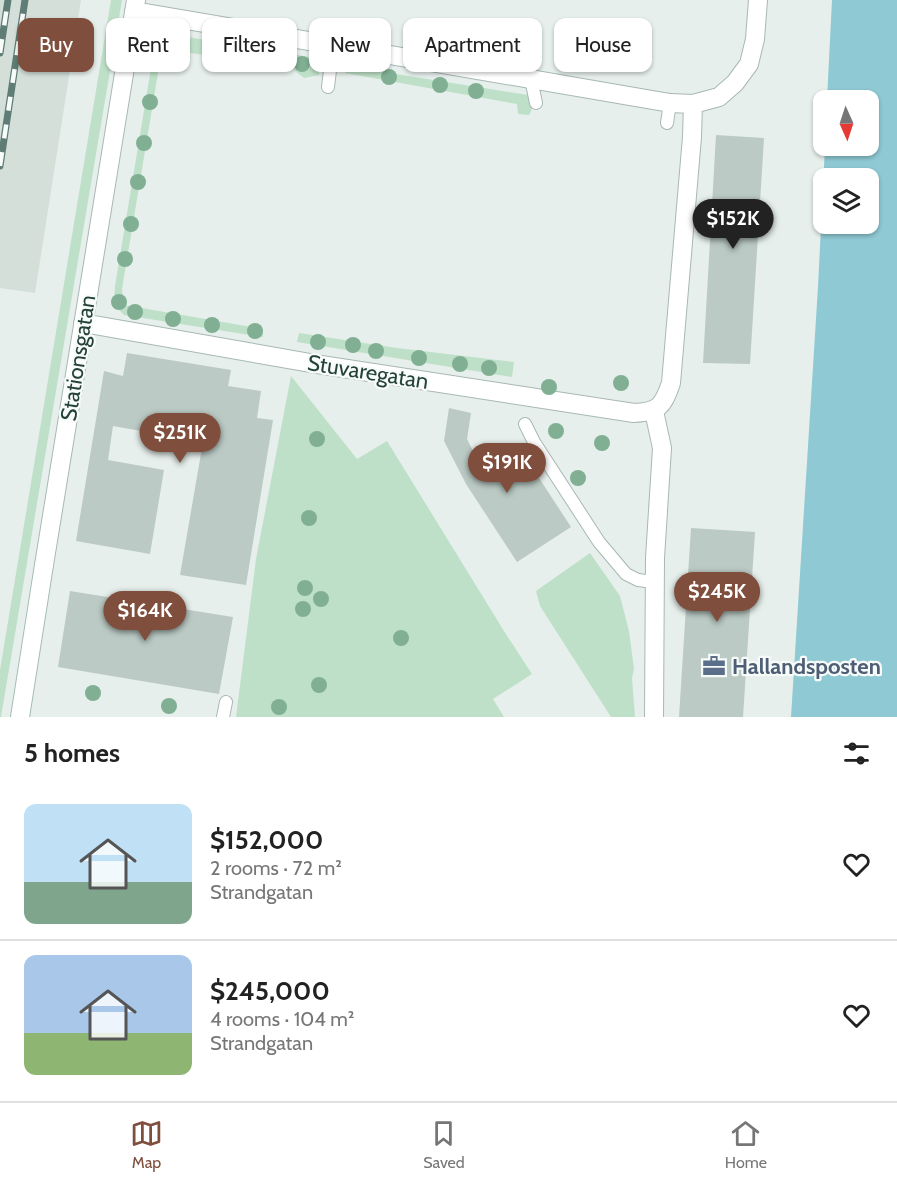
<!DOCTYPE html>
<html lang="en">
<head>
<meta charset="utf-8">
<style>
	:root { --surface:#fff; --page:#f2f2f2; --text:#222; --muted:#767676; --line:#e0e0e0; --accent:#804e3d }
	body { margin:0; font-family:Cabin,sans-serif; background:var(--page); color:var(--text); height:100vh; display:flex; flex-direction:column; font-size:22px; white-space:nowrap }
	* { box-sizing:border-box; margin:0 }
	p { font-size:20px; color:var(--muted) }
	.icon { flex:none; width:33px; height:33px; fill:none; stroke:currentColor; stroke-width:2; stroke-linecap:round; stroke-linejoin:round }
	.map { position:relative; height:717px; overflow:hidden }
	.sheet { display:flex; flex-direction:column; background:var(--surface); flex:1 }
	.sheet>* { flex:none }
	.guide { position:absolute; left:18px; top:18px; width:861px; height:54px; display:flex; gap:12px }
	.needle { width:39px; rotate:177deg }
	.buttons { position:absolute; left:813px; top:90px; display:grid; gap:12px }
	.buttons a { display:grid; place-items:center; width:66px; height:66px; border-radius:12px; background:var(--surface); box-shadow:0 2px 4px #0004; font-size:30px }
	.price { position:absolute; translate:-50% -51px; padding:0 14px; border-radius:21px; background:var(--accent); color:#fff; font-size:20px; line-height:39px; filter:drop-shadow(0 2px 3px #0008) }
	.price::after { content:''; position:absolute; left:50%; top:36px; width:18px; height:14px; margin-left:-9px; background:inherit; clip-path:polygon(0 0,100% 0,50% 100%) }
	.price.selected { background:#222; color:#fff }
	ul { padding:0; list-style:none }
	li { display:flex; align-items:center; gap:18px; height:150px; padding:0 24px }
	li+li { border-top:2px solid var(--line) }
	li span { display:grid; place-items:center; flex:none; width:168px; height:120px; border-radius:12px; color:#555 }
	li>.icon { margin-inline-start:auto }
	span .icon { width:72px; height:72px; fill:#fffc; stroke-width:1 }
	li b { font-size:26px }
	h2 { display:flex; justify-content:space-between; align-items:center; height:72px; padding:0 24px; font-size:26px }
	.chip { padding:0 21px; border-radius:12px; background:var(--surface); box-shadow:0 2px 4px #0004; font-size:21px; line-height:54px }
	.chip.selected { background:var(--accent); color:#fff }
	.dock { display:flex; justify-content:space-around; align-items:center; height:84px; border-top:2px solid var(--line); background:var(--surface); font-size:16px; color:var(--muted) }
	.dock a { display:grid; justify-items:center; gap:3px }
	.dock .selected { color:var(--accent) }
	.map>svg:first-child { display:block }
	.built { fill:#d4dfda }
	.green { fill:#bfe0c8 }
	.water { fill:#8ec9d4; fill-rule:evenodd }
	.building { fill:#bbcac4 }
	.lines { fill:none; stroke-linecap:round; stroke-linejoin:round }
	.lane-casing { stroke:#a8b8b2; stroke-width:14 }
	.street-casing { stroke:#a8b8b2; stroke-width:20 }
	.secondary-casing { stroke:#a4bbb3; stroke-width:20 }
	.lane { stroke:#fff; stroke-width:12 }
	.street { stroke:#fff; stroke-width:18 }
	.secondary { stroke:#fff; stroke-width:18 }
	.rail-casing { stroke:#5f7d75; stroke-width:7 }
	.rail { stroke:#f7fbf9; stroke-width:4.5; stroke-dasharray:14; stroke-linecap:butt }
	.tree { fill:#80af93 }
	.labels { text-anchor:middle; dominant-baseline:central; stroke-width:4.5; stroke-linejoin:round; paint-order:stroke }
	.street-label { font-size:22px; fill:#24423a; stroke:#f7fbf9 }
	.service-label { font-size:22px; font-weight:bold; fill:#4e5e75; stroke:#f7fbf9; text-anchor:start }
</style>
</head>
<body>
<div class="map">
<svg width="897" height="717" viewBox="0 0 897 717">
	<rect width="100%" height="100%" fill="#e6efeb"/>
	<!-- built -->
	<path class="built" d="M 0,0 L 81,0 L 35,293 L 0,288 Z"/>
	<!-- green -->
	<path class="green" d="M 111,0 L 122,0 L 1,717 L 0,717 L 0,670 Z
		M 157,32 L 310,57 L 319,64 L 319,75 L 304,78 L 290,67 L 162,49 L 122,289 L 124,305 L 263,329 L 263,337 L 124,315 C 113,304 114,301 115,286 Z
		M 346,66 L 528,95 L 532,109 L 529,115 L 518,114 L 517,104 L 345,73 Z
		M 299,333 L 397,348 L 514,362 L 512,377 L 297,342 Z
		M 291,376 L 357,459 L 387,441 L 504,631 L 532,674 L 493,699 L 504,717 L 236,717 L 256,559 Z
		M 590,553 L 620,596 L 629,631 L 634,669 L 632,678 L 635,717 L 611,717 L 540,606 L 536,591 Z"/>
	<!-- water -->
	<path class="water" d="M 832,0 L 897,0 L 897,717 L 791,717 L 818,287 L 825,146 L 868,146 L 868,100 L 827,100 ZM 824,178 L 868,178 L 868,224 L 824,224 Z"/>
	<!-- building -->
	<path class="building" d="M 716,135 L 764,138 L 750,364 L 703,363 Z
		M 127,353 L 231,370 L 228,386 L 261,391 L 257,418 L 273,420 L 246,585 L 180,575 L 203,442 L 113,426 L 108,460 L 164,470 L 150,554 L 76,541 L 104,371 L 123,376 Z
		M 449,408 L 471,413 L 467,439 L 484,473 L 491,468 L 497,477 L 526,458 L 571,527 L 517,562 L 466,484 L 444,441 Z
		M 691,528 L 755,532 L 743,717 L 679,717 Z
		M 70,591 L 233,617 L 219,694 L 58,667 Z"/>
	<g class="lines">
		<!-- lane casing -->
		<g class="lane-casing">
			<path id="lane" d="M 531,79 L 536,103
				M 328,87 L 333,45
				M 667,123 L 670,103
				M 525,424 L 534,442 L 599,542 L 626,574 L 638,580 L 654,582
				M 223,717 L 226,702"/>
		</g>
		<!-- street casing -->
		<g class="street-casing">
			<path id="street" d="M 134,11 L 635,97 L 670,103 L 693,104 L 719,97 L 735,83 L 749,64 L 755,39 L 758,0
				M 83,323 L 316,364 L 634,413 C 659,412 663,406 671,383 L 692,137 L 693,104
				M 44,565 L 136,0
				M 654,717 L 655,558 L 662,448 L 654,411"/>
		</g>
		<!-- secondary casing -->
		<g class="secondary-casing">
			<path id="secondary" d="M 20,717 L 44,565"/>
		</g>
		<!-- lane -->
		<use href="#lane" class="lane"/>
		<!-- street -->
		<use href="#street" class="street"/>
		<!-- secondary -->
		<use href="#secondary" class="secondary"/>
		<!-- rail casing -->
		<g class="rail-casing">
			<path id="rail" d="M 0,53 L 8,0
				M 0,166 L 25,0"/>
		</g>
		<!-- rail -->
		<use href="#rail" class="rail"/>
	</g>
	<!-- trees -->
	<g class="tree">
		<circle cx="243" cy="51" r="8"/>
		<circle cx="261" cy="59" r="8"/>
		<circle cx="302" cy="64" r="8"/>
		<circle cx="389" cy="77" r="8"/>
		<circle cx="440" cy="85" r="8"/>
		<circle cx="476" cy="91" r="8"/>
		<circle cx="150" cy="102" r="8"/>
		<circle cx="144" cy="143" r="8"/>
		<circle cx="138" cy="182" r="8"/>
		<circle cx="131" cy="224" r="8"/>
		<circle cx="125" cy="259" r="8"/>
		<circle cx="119" cy="302" r="8"/>
		<circle cx="135" cy="312" r="8"/>
		<circle cx="173" cy="319" r="8"/>
		<circle cx="212" cy="325" r="8"/>
		<circle cx="255" cy="331" r="8"/>
		<circle cx="318" cy="342" r="8"/>
		<circle cx="353" cy="345" r="8"/>
		<circle cx="376" cy="351" r="8"/>
		<circle cx="419" cy="358" r="8"/>
		<circle cx="460" cy="364" r="8"/>
		<circle cx="489" cy="368" r="8"/>
		<circle cx="621" cy="383" r="8"/>
		<circle cx="549" cy="387" r="8"/>
		<circle cx="556" cy="431" r="8"/>
		<circle cx="317" cy="439" r="8"/>
		<circle cx="602" cy="443" r="8"/>
		<circle cx="578" cy="478" r="8"/>
		<circle cx="309" cy="518" r="8"/>
		<circle cx="305" cy="588" r="8"/>
		<circle cx="321" cy="599" r="8"/>
		<circle cx="303" cy="609" r="8"/>
		<circle cx="401" cy="638" r="8"/>
		<circle cx="319" cy="685" r="8"/>
		<circle cx="93" cy="693" r="8"/>
		<circle cx="169" cy="706" r="8"/>
		<circle cx="279" cy="707" r="8"/>
	</g>
	<!-- icons -->
	<defs>
		<g id="office-bare" transform="scale(1.8)"><path d="M-6-3h4V-5.5h4V-3h4V5H-6ZM-1-4.5V-3h2v-1.5ZM-6 0V1H6V0Z" fill="#5c6f8a" stroke="#f7fbf9" stroke-width="2.5" paint-order="stroke"/></g>
	</defs>
	<g fill-rule="evenodd">
		<use href="#office-bare" x="714" y="666"/>
	</g>
	<g class="labels">
		<!-- street labels -->
		<g class="street-label">
			<text transform="translate(78 358) rotate(-81)">Stationsgatan</text>
			<text transform="translate(368 372) rotate(9)">Stuvaregatan</text>
		</g>
		<!-- service labels -->
		<g class="service-label">
			<text x="732" y="666">Hallandsposten</text>
		</g>
	</g>
</svg>
<div class="buttons">
<a><svg class="needle" viewBox="-14 -14 28 28"><path d="M0-13l5 13h-10z" fill="#e53935"/><path d="M0 13l5-13h-10z" fill="#767676"/></svg></a>
<a><svg class="icon" aria-label="layers" viewBox="0 0 24 24"><path d="M12 4l9 5-9 5-9-5zM3 14l9 5 9-5"/></svg></a>
</div>
<b class="price selected" style="left:733px;top:250px">$152K</b>
<b class="price" style="left:180px;top:464px">$251K</b>
<b class="price" style="left:507px;top:494px">$191K</b>
<b class="price" style="left:717px;top:623px">$245K</b>
<b class="price" style="left:145px;top:642px">$164K</b>
<div class="guide">
<a class="chip selected">Buy</a>
<a class="chip">Rent</a>
<a class="chip">Filters</a>
<a class="chip">New</a>
<a class="chip">Apartment</a>
<a class="chip">House</a>
</div>
</div>
<section class="sheet">
<h2>5 homes<svg class="icon" aria-label="filters" viewBox="0 0 24 24"><path d="M4 7h16M4 17h16"/><circle cx="9" cy="7" r="2"/><circle cx="15" cy="17" r="2"/></svg></h2>
<ul>
<li><span style="background:linear-gradient(#bfe0f5 65%,#7fa58c 0)"><svg class="icon" aria-label="home" viewBox="0 0 24 24"><path d="M3 11l9-7 9 7M6 9v11h12V9"/></svg></span><div><b>$152,000</b><p>2 rooms · 72 m²</p><p>Strandgatan</p></div><svg class="icon" aria-label="heart" viewBox="0 0 24 24"><path d="M12 20l-8-8c-3-5 5-10 8-4 3-6 11-1 8 4z"/></svg></li>
<li><span style="background:linear-gradient(#a9c7e8 65%,#8fb573 0)"><svg class="icon" aria-label="home" viewBox="0 0 24 24"><path d="M3 11l9-7 9 7M6 9v11h12V9"/></svg></span><div><b>$245,000</b><p>4 rooms · 104 m²</p><p>Strandgatan</p></div><svg class="icon" aria-label="heart" viewBox="0 0 24 24"><path d="M12 20l-8-8c-3-5 5-10 8-4 3-6 11-1 8 4z"/></svg></li>
</ul>
</section>
<nav class="dock">
<a class="selected"><svg class="icon" aria-label="map" viewBox="0 0 24 24"><path d="M3 6l6-2 6 2 6-2v14l-6 2-6-2-6 2zM9 4v14M15 6v14"/></svg>Map</a>
<a><svg class="icon" aria-label="saved" viewBox="0 0 24 24"><path d="M7 4h10v16l-5-4-5 4z"/></svg>Saved</a>
<a><svg class="icon" aria-label="home" viewBox="0 0 24 24"><path d="M3 11l9-7 9 7M6 9v11h12V9"/></svg>Home</a>
</nav>
</body>
</html>
